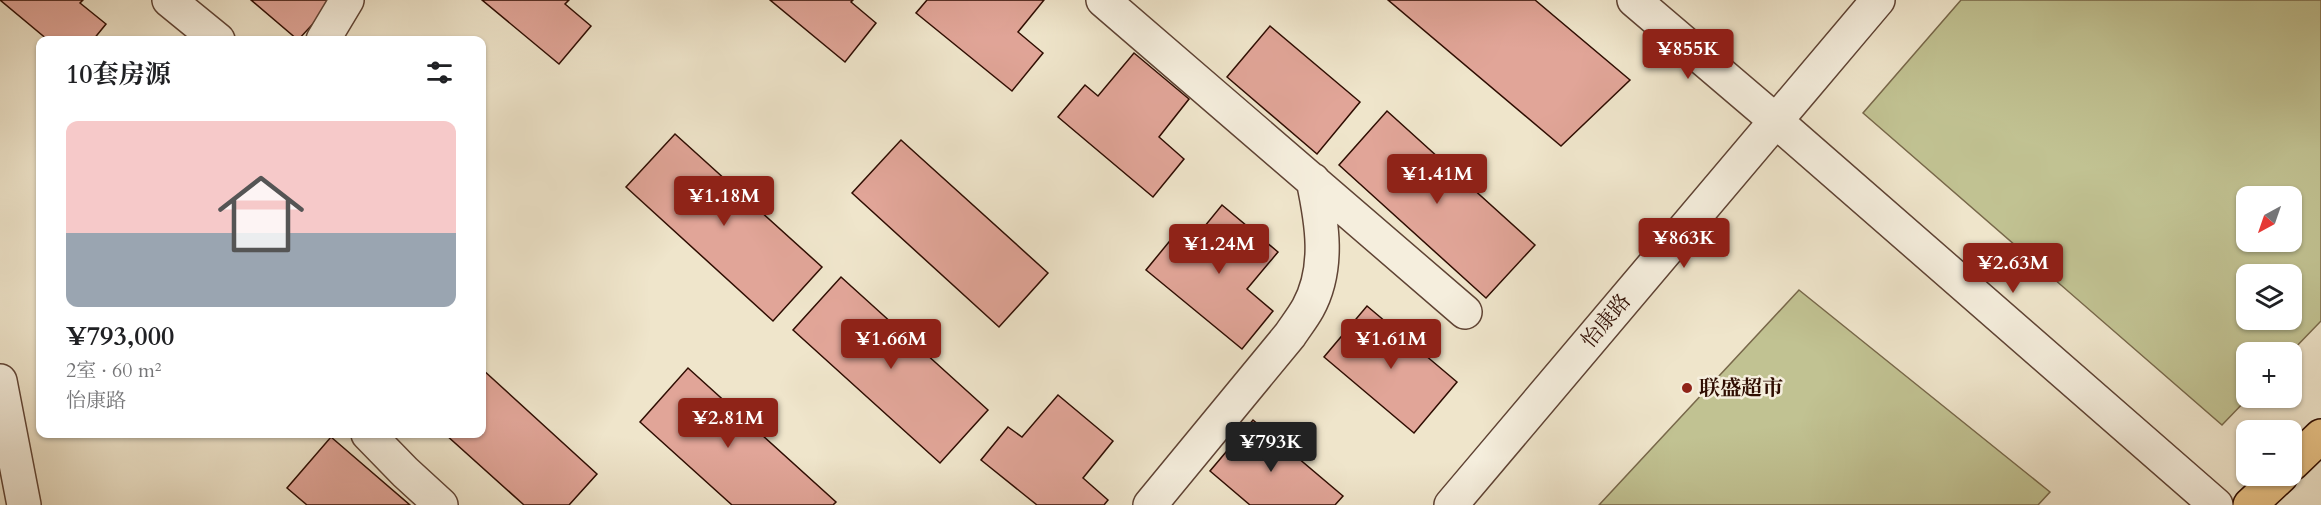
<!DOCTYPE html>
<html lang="zh">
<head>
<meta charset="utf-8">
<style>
	:root { --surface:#fff; --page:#f2f2f2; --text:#202124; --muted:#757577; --accent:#8f2418 }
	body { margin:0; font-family:Cardo,"Noto Serif SC",serif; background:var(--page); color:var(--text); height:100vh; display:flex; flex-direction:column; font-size:22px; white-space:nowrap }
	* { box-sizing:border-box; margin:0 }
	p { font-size:20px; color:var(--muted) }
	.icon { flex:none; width:33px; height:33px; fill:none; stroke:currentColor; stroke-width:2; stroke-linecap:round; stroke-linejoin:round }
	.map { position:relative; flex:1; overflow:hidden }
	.sheet { position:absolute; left:36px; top:36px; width:450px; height:402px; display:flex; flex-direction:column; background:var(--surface); border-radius:12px; box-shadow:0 2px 4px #0004 }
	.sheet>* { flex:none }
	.needle { width:39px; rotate:220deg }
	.fabs { position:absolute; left:2236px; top:186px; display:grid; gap:12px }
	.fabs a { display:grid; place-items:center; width:66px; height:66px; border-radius:12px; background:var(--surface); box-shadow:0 2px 4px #0004; font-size:30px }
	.price { position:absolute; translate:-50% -51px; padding:0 14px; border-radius:6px; background:var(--accent); color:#fff; font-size:20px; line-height:39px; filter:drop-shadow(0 2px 3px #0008) }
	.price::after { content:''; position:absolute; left:50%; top:36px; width:18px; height:14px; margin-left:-9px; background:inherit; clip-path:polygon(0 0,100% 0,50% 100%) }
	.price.current { background:#222; color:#fff }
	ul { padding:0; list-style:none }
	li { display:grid; align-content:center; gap:12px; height:318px; padding:0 30px }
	li span { display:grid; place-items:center; height:186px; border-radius:12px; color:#555 }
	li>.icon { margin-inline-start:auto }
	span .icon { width:108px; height:108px; fill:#fffc; stroke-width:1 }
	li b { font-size:26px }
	h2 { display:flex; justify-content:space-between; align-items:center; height:72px; padding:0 30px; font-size:26px }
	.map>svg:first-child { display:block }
	.green { fill:#c1c292; stroke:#78684a; stroke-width:1.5; fill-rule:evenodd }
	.building { fill:#e1a598; stroke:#2f0d02; stroke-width:1.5 }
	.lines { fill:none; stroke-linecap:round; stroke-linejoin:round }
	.minor-casing { stroke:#5f4334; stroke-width:36 }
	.highway-casing { stroke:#2f0d02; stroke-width:36 }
	.minor { stroke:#f5eedd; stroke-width:33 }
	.highway { stroke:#e8c286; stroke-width:33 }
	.poi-dot { fill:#8f2418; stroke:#f5eedd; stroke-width:2 }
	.labels { text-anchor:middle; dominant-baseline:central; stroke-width:5; stroke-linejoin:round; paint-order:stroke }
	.street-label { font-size:21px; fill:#2f0d02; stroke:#f5eedd }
	.poi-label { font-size:21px; font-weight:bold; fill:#2f0d02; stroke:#f5eedd; text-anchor:start }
</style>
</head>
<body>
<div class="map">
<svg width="2321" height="505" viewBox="0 0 2321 505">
	<rect width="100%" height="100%" fill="#efe5cb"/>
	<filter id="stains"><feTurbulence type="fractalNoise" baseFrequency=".00333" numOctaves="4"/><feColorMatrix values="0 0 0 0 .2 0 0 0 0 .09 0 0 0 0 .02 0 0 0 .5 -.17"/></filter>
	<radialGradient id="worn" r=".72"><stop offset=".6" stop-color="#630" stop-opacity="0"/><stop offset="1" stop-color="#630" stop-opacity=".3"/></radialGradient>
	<!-- green -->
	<path class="green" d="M 1961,0 L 2321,0 L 2321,321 L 2291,352 L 2247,352 L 2248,398 L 2222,425 L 1863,113 ZM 2247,196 L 2292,196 L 2292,242 L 2247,242 ZM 2247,274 L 2292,274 L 2292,320 L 2247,320 Z
		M 1799,290 L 2050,492 L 2038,505 L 1599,505 Z"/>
	<!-- building -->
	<path class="building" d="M 0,0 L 83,0 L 80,3 L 106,24 L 93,40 L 48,40 Z
		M 251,0 L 335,0 L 298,40 Z
		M 482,0 L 569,0 L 565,4 L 591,26 L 559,64 Z
		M 770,0 L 853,0 L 851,2 L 876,23 L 845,62 Z
		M 927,0 L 1044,0 L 1018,32 L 1043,53 L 1012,91 L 916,13 Z
		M 1388,0 L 1535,0 L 1630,80 L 1561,146 Z
		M 1270,26 L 1360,102 L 1317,154 L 1227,77 Z
		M 1134,53 L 1189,99 L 1159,137 L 1184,159 L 1153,197 L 1058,117 L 1085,85 L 1098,96 Z
		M 1387,111 L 1535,245 L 1486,298 L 1339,165 Z
		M 675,134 L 822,267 L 773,321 L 626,187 Z
		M 901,140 L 1048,273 L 999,327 L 852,193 Z
		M 1222,205 L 1278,252 L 1247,289 L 1273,311 L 1242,349 L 1146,270 L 1173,237 L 1187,248 Z
		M 841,277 L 988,410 L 940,463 L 793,330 Z
		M 1367,306 L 1457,382 L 1414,433 L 1324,357 Z
		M 688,368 L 836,502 L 833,505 L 732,505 L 640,422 Z
		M 482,369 L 597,474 L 569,505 L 524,505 L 445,434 L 482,434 Z
		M 1058,395 L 1113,441 L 1083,478 L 1108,500 L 1104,505 L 1037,505 L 981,460 L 1008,427 L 1022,437 Z
		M 1253,420 L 1343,496 L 1335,505 L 1250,505 L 1210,471 Z
		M 331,437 L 410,505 L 307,505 L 287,488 Z"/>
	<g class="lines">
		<!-- minor casing -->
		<g class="minor-casing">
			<path id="minor" d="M 169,0 L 218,40
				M 1103,0 L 1465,312
				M 1634,0 L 1776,121 L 2216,505
				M 323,40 L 347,0
				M 0,381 L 24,505
				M 368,434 L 405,472 L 441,505
				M 1150,505 L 1290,335 C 1296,326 1303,317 1308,308 C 1330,268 1322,222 1313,180
				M 1451,505 L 1878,0"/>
		</g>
		<!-- highway casing -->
		<g class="highway-casing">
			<path id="highway" d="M 2292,464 L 2321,436
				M 2250,505 L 2281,476"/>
		</g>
		<!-- minor -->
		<use href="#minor" class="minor"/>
		<!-- highway -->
		<use href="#highway" class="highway"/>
	</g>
	<!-- markers -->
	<circle class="poi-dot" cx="1687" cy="388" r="6"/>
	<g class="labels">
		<!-- street labels -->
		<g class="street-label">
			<text transform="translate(1606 321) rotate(-50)">怡康路</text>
		</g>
		<!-- poi labels -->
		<g class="poi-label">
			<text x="1699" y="388">联盛超市</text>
		</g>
	</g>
	<rect width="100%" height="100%" filter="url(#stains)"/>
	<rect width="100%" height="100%" fill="url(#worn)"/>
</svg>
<div class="fabs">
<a><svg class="needle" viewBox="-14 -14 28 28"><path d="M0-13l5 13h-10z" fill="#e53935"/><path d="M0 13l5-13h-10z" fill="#757577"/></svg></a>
<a><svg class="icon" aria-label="layers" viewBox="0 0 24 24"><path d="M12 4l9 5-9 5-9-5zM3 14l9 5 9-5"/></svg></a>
<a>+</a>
<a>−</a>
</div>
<b class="price" style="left:1688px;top:80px">¥855K</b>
<b class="price" style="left:1437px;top:205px">¥1.41M</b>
<b class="price" style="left:724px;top:227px">¥1.18M</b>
<b class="price" style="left:1684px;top:269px">¥863K</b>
<b class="price" style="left:1219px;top:275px">¥1.24M</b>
<b class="price" style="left:2013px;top:294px">¥2.63M</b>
<b class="price" style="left:891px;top:370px">¥1.66M</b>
<b class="price" style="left:1391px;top:370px">¥1.61M</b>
<b class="price" style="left:728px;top:449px">¥2.81M</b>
<b class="price current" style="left:1271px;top:473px">¥793K</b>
<section class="sheet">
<h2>10套房源<svg class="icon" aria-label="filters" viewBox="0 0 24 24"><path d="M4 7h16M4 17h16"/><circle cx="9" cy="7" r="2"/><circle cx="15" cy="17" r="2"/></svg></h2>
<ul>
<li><span style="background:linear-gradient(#f6c9c9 60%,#9aa5b1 0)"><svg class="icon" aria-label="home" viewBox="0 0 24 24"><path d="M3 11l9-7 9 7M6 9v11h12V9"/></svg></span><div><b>¥793,000</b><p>2室 · 60 m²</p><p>怡康路</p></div></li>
</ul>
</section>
</div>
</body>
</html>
